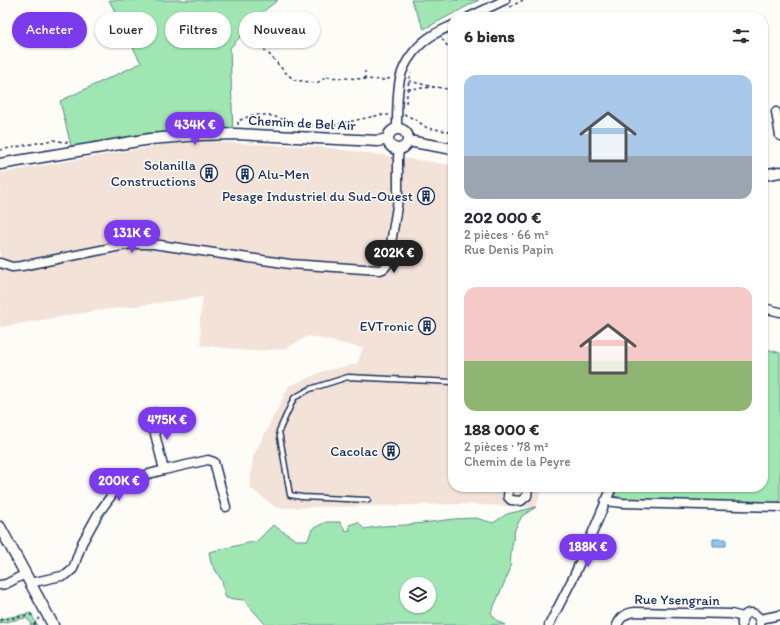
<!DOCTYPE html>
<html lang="fr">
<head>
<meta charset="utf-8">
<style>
	:root { --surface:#fff; --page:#f7f7f7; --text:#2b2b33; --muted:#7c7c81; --accent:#7c3aed }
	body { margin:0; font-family:Itim,sans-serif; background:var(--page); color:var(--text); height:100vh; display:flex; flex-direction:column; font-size:15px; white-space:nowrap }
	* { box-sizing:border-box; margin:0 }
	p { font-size:13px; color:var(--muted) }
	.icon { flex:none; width:22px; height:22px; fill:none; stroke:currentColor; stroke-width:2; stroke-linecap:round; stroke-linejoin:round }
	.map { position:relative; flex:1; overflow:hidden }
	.drawer { position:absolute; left:448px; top:12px; width:320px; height:480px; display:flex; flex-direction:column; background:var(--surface); border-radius:16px; box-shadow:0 1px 3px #0004 }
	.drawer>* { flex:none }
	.hud { position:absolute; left:12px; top:12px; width:376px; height:36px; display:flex; gap:8px }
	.tools { position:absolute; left:400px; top:577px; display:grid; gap:8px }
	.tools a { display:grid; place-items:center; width:36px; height:36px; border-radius:50%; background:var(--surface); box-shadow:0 1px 3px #0004; font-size:20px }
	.price { position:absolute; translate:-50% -34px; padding:0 9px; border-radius:14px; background:var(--accent); color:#fff; font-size:13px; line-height:26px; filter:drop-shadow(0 1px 2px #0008) }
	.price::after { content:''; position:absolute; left:50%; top:24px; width:12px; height:9px; margin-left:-6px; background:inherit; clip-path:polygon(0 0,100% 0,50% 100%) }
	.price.selected { background:#222; color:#fff }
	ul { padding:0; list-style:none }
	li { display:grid; align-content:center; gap:8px; height:212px; padding:0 16px }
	li span { display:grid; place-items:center; height:124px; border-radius:12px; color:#555 }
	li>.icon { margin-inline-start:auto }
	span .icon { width:72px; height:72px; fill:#fffc; stroke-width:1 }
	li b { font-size:17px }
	h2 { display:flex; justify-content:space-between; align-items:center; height:48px; padding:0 16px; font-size:17px }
	.tag { padding:0 14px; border-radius:18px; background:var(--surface); box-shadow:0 1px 3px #0004; font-size:14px; line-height:36px }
	.tag.selected { background:var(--accent); color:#fff }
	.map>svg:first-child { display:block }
	.built { fill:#f2e2d8 }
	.green { fill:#a0e6b2; stroke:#5e8a88; fill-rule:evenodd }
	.water { fill:#8cc7ec; stroke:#5f8ab3 }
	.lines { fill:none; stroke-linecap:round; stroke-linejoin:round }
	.service-casing { stroke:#1b2f5e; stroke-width:7 }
	.minor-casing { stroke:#1b2f5e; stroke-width:11 }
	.tertiary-casing { stroke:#1b2f5e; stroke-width:13 }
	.path { stroke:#1b2f5e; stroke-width:1.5; stroke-dasharray:3 3; stroke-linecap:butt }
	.service { stroke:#fdfcf7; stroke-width:4 }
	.minor { stroke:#fdfcf7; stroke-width:8 }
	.tertiary { stroke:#fdfcf7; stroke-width:10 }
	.labels { text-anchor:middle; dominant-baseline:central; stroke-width:3; stroke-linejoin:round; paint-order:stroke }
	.street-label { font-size:14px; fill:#1b2f5e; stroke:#fdfcf7 }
	.poi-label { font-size:14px; fill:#1b2f5e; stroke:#fdfcf7; text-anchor:end }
</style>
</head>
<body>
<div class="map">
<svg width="780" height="625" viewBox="0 0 780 625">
	<rect width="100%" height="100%" fill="#fdfcf7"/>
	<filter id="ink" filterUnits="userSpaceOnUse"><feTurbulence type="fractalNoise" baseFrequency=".025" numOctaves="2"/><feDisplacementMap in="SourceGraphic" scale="8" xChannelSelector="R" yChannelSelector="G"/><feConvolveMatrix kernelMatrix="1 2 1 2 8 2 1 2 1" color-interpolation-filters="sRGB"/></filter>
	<g filter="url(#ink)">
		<!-- built -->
		<path class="built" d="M 219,142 L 275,145 L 322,147 L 453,165 L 453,487 L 543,487 L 536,507 L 459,504 L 277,508 L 250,488 L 253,457 L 289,386 L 324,371 L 357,364 L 363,348 L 308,336 L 285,349 L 249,351 L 201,345 L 200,319 L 203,297 L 89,312 L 0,327 L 0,173 L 168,144 Z"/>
		<!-- green -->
		<path class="green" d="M 109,0 L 278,0 L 265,10 L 230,48 L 233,134 L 92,149 L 71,146 L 60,101 L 141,63 Z
			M 411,0 L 479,0 L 424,29 Z
			M 763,348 L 780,353 L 780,504 L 624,499 L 614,496 L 618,487 L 763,487 Z
			M 536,507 L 522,516 L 515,529 L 511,552 L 510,570 L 491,613 L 497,621 L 505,625 L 266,625 L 244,600 L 226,598 L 222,581 L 211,563 L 209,552 L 257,541 L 273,525 L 296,540 L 308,540 L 312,529 L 326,522 L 340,522 L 346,531 L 350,530 L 349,525 L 358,522 L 364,529 L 382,526 L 406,525 L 431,522 L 454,519 L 476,518 L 493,523 L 507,514 ZM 407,584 L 429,584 L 429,606 L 407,606 Z
			M 31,613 L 37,625 L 30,625 L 31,623 L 26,618 L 0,623 L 0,619 Z"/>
		<!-- water -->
		<path class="water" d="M 713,539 L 726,539 L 726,546 L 713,546 Z"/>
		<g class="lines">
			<!-- service casing -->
			<g class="service-casing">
				<path id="service" d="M 368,500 L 302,497 L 290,495 L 279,431 L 294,398 L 310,389 L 348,377 L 453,382"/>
			</g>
			<!-- minor casing -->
			<g class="minor-casing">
				<path id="minor" d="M 469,17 L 505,0
					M 776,112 L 780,136
					M 397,129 C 397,114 397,93 400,79 C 404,61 418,44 433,35 C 439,31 447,28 453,25
					M 0,263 L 12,267 L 22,266 L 131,244 L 153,244 L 290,264 L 379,270 C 384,269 386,268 388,262 L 398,200 L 398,158 L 399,149
					M 763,308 L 780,312
					M 155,413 L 153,426 L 164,470
					M 509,487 L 508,497 L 511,500 L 521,501 L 527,496 L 528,487
					M 605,501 L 623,503 L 780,507
					M 30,583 L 66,575 L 73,569 L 82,543 L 98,514 L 119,485 L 130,479 L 164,470 L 208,460 L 214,462 L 226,507
					M 0,585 L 6,584 L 25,574
					M 760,619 L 780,615
					M 549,625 L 574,576 L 612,487
					M 617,625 C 621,617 625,613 635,612 L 731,614 L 743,617
					M 742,625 C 740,609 761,609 760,625"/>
			</g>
			<!-- tertiary casing -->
			<g class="tertiary-casing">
				<path id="tertiary" d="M388 139a10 10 0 1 1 20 0a10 10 0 1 1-20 0Z
					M 408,141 L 453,149
					M 0,164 L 150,139 L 200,135 L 236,134 L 378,141 L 388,139
					M 763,175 L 780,172
					M 0,527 L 53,625"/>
			</g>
			<!-- path -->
			<path class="path" d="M 510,7 L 523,0
				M 442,39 L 453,53
				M 255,42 L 268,53 L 285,72 L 294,80 L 317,83 L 325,77 L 383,80 L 392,78
				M 365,79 L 365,71
				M 409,81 L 434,87
				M 408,89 L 436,87 L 453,90
				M 406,103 L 408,86 L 411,73
				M 404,114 L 416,120 L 427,128 L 453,132
				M 238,125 L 238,121 L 252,115 L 268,115 L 304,125 L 329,126 L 380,115 L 389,115
				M 0,150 L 53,140 L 71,143
				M 0,620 L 32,615 L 35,613
				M 34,625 L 39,618"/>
			<!-- service -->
			<use href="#service" class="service"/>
			<!-- minor -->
			<use href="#minor" class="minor"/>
			<!-- tertiary -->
			<use href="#tertiary" class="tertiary"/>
		</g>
	</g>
	<!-- icons -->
	<defs>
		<g id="building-ring" transform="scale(0.9)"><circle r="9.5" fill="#fdfcf7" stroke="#1b2f5e" stroke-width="1.5"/><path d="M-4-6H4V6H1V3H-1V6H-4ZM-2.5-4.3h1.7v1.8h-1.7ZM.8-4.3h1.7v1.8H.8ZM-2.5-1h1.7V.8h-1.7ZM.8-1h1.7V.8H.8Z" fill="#1b2f5e"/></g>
	</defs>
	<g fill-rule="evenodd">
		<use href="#building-ring" x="209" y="173"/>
		<use href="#building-ring" x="245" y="174"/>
		<use href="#building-ring" x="426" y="196"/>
		<use href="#building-ring" x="427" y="326"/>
		<use href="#building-ring" x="391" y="451"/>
	</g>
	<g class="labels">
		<!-- street labels -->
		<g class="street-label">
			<text transform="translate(302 123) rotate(3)">Chemin de Bel Air</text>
			<text transform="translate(677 600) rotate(1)">Rue Ysengrain</text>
		</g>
		<!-- poi labels -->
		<g class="poi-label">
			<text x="196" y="165">Solanilla<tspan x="196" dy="16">Constructions</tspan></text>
			<text x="258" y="174" text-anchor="start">Alu-Men</text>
			<text x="413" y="196">Pesage Industriel du Sud-Ouest</text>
			<text x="414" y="326">EVTronic</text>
			<text x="378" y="451">Cacolac</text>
		</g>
	</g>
</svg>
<div class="tools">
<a><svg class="icon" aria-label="layers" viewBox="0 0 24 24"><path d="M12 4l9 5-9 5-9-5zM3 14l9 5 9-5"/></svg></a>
</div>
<b class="price" style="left:195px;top:146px">434K €</b>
<b class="price" style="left:132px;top:254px">131K €</b>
<b class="price selected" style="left:394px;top:274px">202K €</b>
<b class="price" style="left:167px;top:441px">475K €</b>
<b class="price" style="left:119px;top:502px">200K €</b>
<b class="price" style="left:588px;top:568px">188K €</b>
<div class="hud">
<a class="tag selected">Acheter</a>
<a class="tag">Louer</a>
<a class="tag">Filtres</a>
<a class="tag">Nouveau</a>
</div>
<section class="drawer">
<h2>6 biens<svg class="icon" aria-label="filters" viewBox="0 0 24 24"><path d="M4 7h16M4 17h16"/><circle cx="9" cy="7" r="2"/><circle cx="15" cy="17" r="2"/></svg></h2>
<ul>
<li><span style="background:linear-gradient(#a9c7e8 65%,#9aa5b1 0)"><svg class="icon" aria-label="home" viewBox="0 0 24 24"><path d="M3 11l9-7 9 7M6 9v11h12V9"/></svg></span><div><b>202 000 €</b><p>2 pièces · 66 m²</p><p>Rue Denis Papin</p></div></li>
<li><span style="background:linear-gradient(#f6c9c9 60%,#8fb573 0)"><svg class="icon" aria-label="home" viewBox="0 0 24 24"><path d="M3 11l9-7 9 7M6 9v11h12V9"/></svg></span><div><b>188 000 €</b><p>2 pièces · 78 m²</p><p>Chemin de la Peyre</p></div></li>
</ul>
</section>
</div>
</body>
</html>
